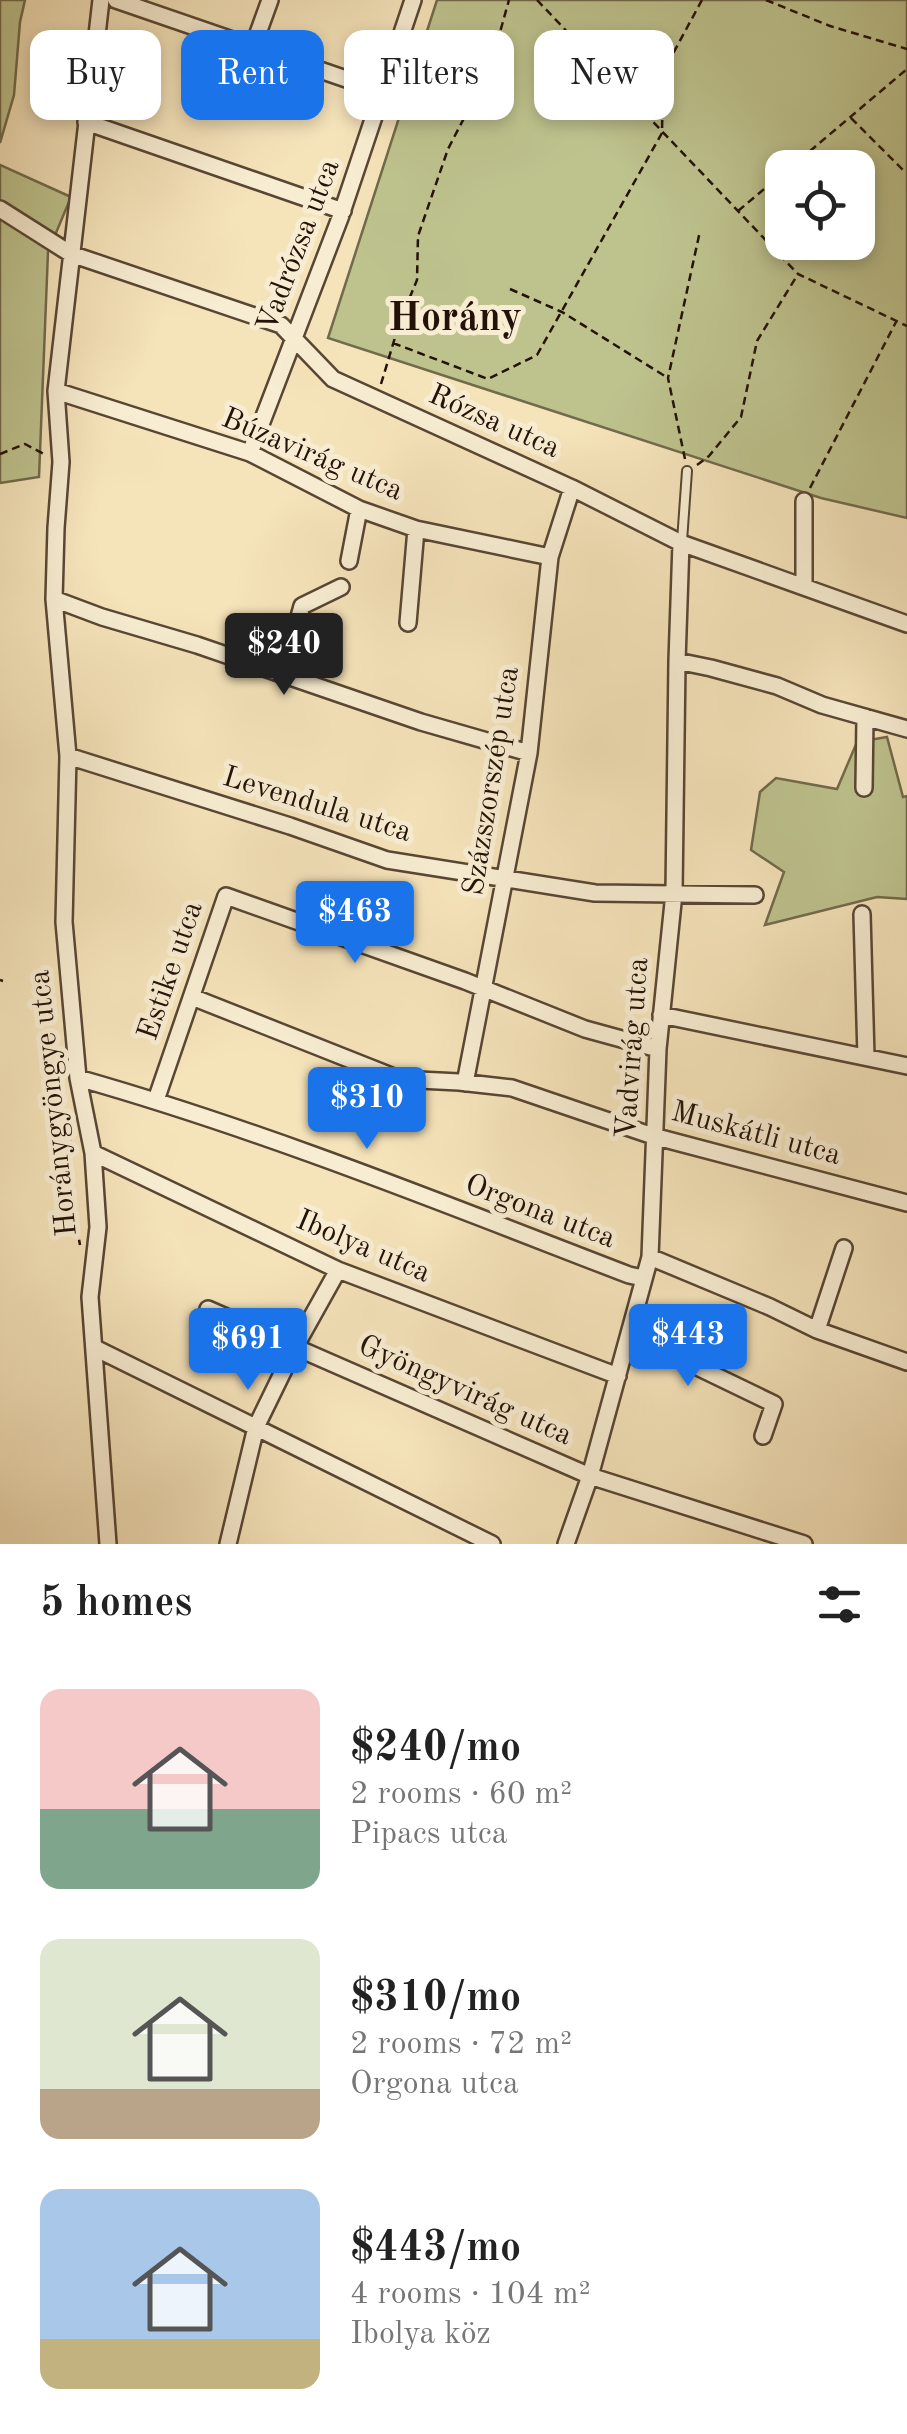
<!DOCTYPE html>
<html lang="en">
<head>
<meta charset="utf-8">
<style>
	:root { --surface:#fff; --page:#f2f2f2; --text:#222; --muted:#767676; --accent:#1a73e8 }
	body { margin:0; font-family:"Old Standard TT",serif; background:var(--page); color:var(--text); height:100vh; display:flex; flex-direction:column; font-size:38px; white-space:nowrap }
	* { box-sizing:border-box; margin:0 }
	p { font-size:32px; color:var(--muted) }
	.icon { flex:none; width:55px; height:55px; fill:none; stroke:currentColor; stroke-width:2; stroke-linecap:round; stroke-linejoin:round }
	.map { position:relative; height:1544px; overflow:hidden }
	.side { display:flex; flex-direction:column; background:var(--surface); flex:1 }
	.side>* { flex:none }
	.hud { position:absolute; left:30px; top:30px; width:848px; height:90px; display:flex; gap:20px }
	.buttons { position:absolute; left:765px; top:150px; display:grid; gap:20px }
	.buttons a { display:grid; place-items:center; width:110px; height:110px; border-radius:20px; background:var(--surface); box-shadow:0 5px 15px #0003; font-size:50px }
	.price { position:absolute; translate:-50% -85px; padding:0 22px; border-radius:10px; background:var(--accent); color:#fff; font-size:32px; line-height:65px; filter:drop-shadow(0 2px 5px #0008) }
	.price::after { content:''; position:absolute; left:50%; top:60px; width:30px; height:22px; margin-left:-15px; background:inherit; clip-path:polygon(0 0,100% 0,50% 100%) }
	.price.on { background:#222; color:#fff }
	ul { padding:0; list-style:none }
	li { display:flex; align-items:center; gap:30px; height:250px; padding:0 40px }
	li span { display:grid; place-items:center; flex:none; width:280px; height:200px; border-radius:20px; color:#555 }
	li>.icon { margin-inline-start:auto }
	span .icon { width:120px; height:120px; fill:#fffc; stroke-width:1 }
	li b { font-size:42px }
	h2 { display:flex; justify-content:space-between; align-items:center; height:120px; padding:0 40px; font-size:42px }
	.chip { padding:0 35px; border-radius:20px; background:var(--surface); box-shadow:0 5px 15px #0003; font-size:35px; line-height:90px }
	.chip.on { background:var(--accent); color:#fff }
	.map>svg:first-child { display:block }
	.green { fill:#bec38e; stroke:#716a4b; stroke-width:2.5; fill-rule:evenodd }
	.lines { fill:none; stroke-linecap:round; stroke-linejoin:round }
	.service-casing { stroke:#584634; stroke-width:12 }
	.minor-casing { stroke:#584634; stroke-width:20 }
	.path { stroke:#241108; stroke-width:2.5; stroke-dasharray:8 5; stroke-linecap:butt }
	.service { stroke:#f8edd2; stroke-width:8 }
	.minor { stroke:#f8edd2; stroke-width:15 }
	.labels { text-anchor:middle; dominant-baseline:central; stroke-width:10; stroke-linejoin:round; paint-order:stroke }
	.street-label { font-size:30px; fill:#241108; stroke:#f8edd2 }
	.district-label { font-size:40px; font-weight:bold; fill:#241108; stroke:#f8edd2 }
</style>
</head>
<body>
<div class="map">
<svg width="907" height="1544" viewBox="0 0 907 1544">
	<rect width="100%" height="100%" fill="#f5e3ba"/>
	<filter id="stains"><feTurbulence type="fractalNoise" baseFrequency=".002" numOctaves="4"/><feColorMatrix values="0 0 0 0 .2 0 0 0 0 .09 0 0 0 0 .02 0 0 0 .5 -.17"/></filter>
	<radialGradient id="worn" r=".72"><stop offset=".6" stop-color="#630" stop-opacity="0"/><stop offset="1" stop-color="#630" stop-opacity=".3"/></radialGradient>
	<!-- green -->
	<path class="green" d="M 0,0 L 25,0 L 20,22 L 14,95 L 0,143 Z
		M 437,0 L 907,0 L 907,518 L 821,498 L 328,338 ZM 782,168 L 858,168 L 858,242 L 782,242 Z
		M 0,165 L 71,197 L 48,252 L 39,477 L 0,483 Z
		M 887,737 L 903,797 L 907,796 L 907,899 L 877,897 L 765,925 L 784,872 L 751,850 L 760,792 L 776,778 L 837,789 L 857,742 Z"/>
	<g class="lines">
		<!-- service casing -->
		<g class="service-casing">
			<path id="service" d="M 682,541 L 687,471"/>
		</g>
		<!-- minor casing -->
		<g class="minor-casing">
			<path id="minor" d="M 101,0 L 56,391 L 61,462 L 56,528 L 54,599 L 68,756 L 64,922 L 78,1078 L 93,1153 L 98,1227 L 90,1297 L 108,1544
				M 116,0 L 384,92
				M 253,47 L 270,0
				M 86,122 L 343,211
				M 0,209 L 71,254 L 281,325 L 333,379 L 572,488 L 681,543 L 907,624
				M 56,391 L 250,453 L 359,509 L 416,529 L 550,557
				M 250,453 L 340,218 L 413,0
				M 804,501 L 804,587
				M 349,561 L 359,509
				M 54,599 L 102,617 L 197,645 L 421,722 L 529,753
				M 408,623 L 416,529
				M 677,661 L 711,668 L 777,686 L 822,705 L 907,729
				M 283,674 L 302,606 L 341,587
				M 68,756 L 290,826 L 387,860 L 595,893 L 755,895
				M 864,788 L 865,717
				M 862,914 L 866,1057
				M 192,997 L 399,1079 L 459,1082 L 512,1088 L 653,1136 L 907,1203
				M 661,1015 L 907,1066
				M 78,1078 C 265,1131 447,1205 629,1275 L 643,1278
				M 465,1083 L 529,753 L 550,557 L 572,488
				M 156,1100 L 226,896 L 465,981 L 585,1029 L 658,1049
				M 93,1153 L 338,1270 L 618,1376
				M 650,1257 L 770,1307 L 817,1330 L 907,1362
				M 208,1309 L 590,1476 L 804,1544
				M 817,1330 L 844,1248
				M 629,1334 L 774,1404 L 763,1436
				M 95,1348 L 492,1544
				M 228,1544 L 256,1427 L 295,1347 L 338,1270
				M 566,1544 L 590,1476 L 650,1257 L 658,1049 L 674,893 L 677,661 L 681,543"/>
		</g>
		<!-- path -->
		<path class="path" d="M 537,0 L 798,274 L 907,326
			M 766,0 L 830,26 L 907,49
			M 851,118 L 906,173
			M 790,168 L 907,69
			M 738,211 L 782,174
			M 510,289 L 562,312 L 668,378
			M 393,343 L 488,379 L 537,355 L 662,133 L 663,72 L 702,0
			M 381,384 L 400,321 L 417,280 L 418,236 L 448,149 L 490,68 L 509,0
			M 0,454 L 25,444 L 44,454
			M 685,459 L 668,378 L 700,231
			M 697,465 L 709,456 L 741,417 L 757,341 L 798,274
			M 810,488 L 896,322
			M 0,980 L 3,981
			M 72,1124 L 67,1171 L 80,1245"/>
		<!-- service -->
		<use href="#service" class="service"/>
		<!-- minor -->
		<use href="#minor" class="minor"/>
	</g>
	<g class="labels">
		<!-- street labels -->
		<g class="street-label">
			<text transform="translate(299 246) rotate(-69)">Vadrózsa utca</text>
			<text transform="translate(494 422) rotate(24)">Rózsa utca</text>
			<text transform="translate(312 455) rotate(23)">Búzavirág utca</text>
			<text transform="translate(492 781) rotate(-81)">Százszorszép utca</text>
			<text transform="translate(317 805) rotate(17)">Levendula utca</text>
			<text transform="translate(171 971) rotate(-71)">Estike utca</text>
			<text transform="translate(633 1048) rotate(-86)">Vadvirág utca</text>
			<text transform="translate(54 1103) rotate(-96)">Horánygyöngye utca</text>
			<text transform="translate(756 1134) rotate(15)">Muskátli utca</text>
			<text transform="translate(540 1212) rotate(21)">Orgona utca</text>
			<text transform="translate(363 1247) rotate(23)">Ibolya utca</text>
			<text transform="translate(465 1391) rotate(24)">Gyöngyvirág utca</text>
		</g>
		<!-- district labels -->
		<g class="district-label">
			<text x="455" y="320">Horány</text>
		</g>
	</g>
	<rect width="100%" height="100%" filter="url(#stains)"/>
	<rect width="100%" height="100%" fill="url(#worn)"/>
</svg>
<div class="buttons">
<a><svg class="icon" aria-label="locate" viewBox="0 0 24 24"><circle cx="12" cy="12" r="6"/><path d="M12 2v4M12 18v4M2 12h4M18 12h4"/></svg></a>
</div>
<b class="price on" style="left:284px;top:698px">$240</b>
<b class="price" style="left:355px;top:966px">$463</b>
<b class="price" style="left:367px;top:1152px">$310</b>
<b class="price" style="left:688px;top:1389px">$443</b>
<b class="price" style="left:248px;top:1393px">$691</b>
<div class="hud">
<a class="chip">Buy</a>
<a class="chip on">Rent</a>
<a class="chip">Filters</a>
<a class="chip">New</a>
</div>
</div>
<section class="side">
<h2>5 homes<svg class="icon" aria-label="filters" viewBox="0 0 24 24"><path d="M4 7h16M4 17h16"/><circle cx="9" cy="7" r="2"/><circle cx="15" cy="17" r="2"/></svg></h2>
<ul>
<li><span style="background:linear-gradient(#f6c9c9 60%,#7fa58c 0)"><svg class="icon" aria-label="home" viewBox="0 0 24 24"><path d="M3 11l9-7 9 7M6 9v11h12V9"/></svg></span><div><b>$240/mo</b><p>2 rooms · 60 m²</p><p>Pipacs utca</p></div></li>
<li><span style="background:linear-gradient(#dfe7d0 75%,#b9a48a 0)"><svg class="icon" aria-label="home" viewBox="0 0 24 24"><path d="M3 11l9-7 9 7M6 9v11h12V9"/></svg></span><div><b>$310/mo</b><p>2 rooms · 72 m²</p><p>Orgona utca</p></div></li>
<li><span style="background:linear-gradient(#a9c7e8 75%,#c2b280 0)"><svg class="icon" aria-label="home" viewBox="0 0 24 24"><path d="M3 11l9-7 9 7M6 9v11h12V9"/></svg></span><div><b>$443/mo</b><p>4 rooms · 104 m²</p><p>Ibolya köz</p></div></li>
</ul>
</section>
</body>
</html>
